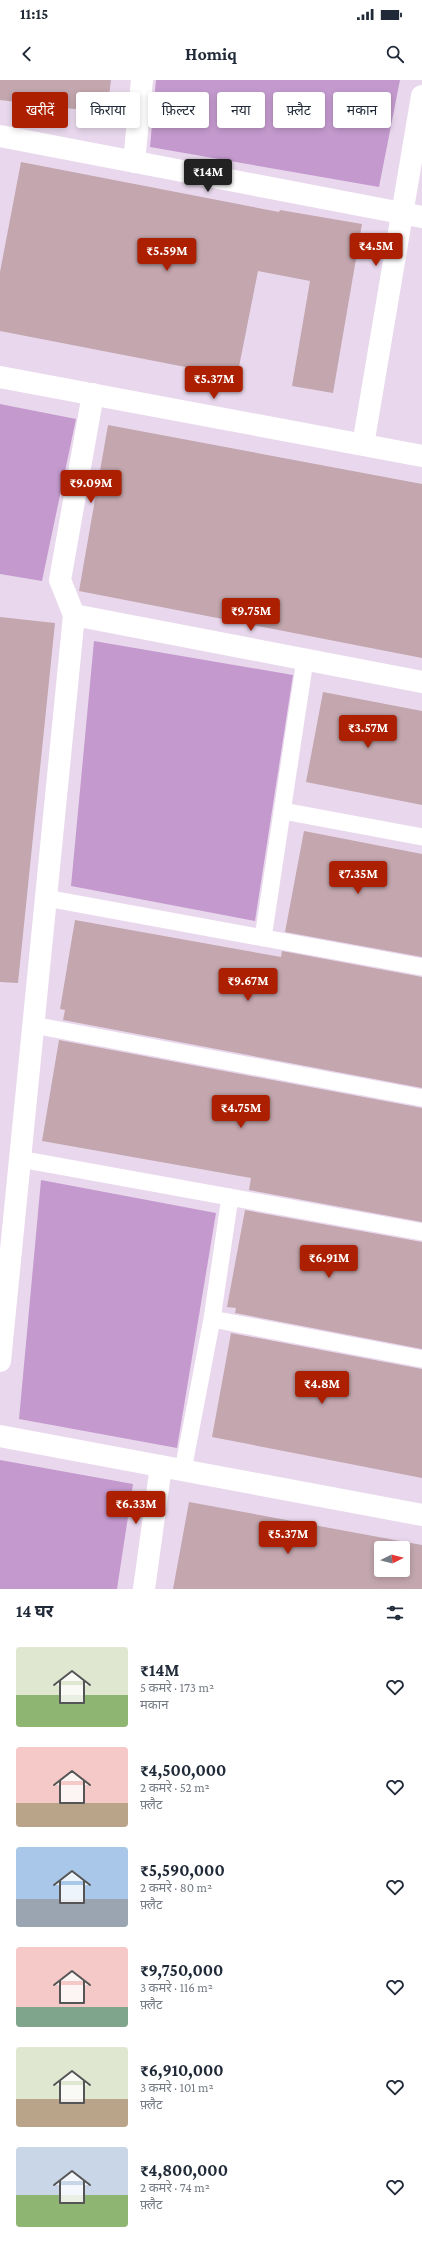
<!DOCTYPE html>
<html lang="hi">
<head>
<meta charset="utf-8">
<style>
	:root { --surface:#fff; --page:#f6f6f7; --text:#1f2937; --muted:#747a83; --accent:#ac1f00 }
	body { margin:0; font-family:"Crimson Pro","Noto Sans Devanagari",serif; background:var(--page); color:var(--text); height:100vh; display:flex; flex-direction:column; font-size:15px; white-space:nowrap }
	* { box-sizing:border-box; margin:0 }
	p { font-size:13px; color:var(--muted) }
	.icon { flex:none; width:22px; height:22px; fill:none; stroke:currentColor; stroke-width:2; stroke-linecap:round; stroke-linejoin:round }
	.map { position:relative; height:1509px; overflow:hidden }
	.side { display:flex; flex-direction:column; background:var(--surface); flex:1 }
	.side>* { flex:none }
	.top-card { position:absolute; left:12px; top:12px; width:398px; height:36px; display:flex; gap:8px }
	.needle { width:26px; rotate:84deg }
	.tools { position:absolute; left:374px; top:1461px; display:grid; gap:8px }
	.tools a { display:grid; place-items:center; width:36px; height:36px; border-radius:4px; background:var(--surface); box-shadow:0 2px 6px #0003; font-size:20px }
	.price { position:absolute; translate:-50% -34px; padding:0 9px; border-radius:4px; background:var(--accent); color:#fff; font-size:13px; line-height:26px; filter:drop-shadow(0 1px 2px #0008) }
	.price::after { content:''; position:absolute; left:50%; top:24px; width:12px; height:9px; margin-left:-6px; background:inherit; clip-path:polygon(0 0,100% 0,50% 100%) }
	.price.current { background:#222; color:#fff }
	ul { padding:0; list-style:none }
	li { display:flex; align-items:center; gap:12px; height:100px; padding:0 16px }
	li span { display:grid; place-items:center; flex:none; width:112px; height:80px; border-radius:4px; color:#555 }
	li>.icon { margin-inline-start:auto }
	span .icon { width:48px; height:48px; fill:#fffc; stroke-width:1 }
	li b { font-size:17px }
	h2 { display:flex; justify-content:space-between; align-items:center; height:48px; padding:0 16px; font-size:17px }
	.pill { padding:0 14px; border-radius:4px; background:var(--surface); box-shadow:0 2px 6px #0003; font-size:14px; line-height:36px }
	.pill.current { background:var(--accent); color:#fff }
	.status { display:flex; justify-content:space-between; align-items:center; height:28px; padding:0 20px; background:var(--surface); direction:ltr }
	.status svg { height:11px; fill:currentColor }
	header { display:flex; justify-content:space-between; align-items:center; height:52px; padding:0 16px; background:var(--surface); font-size:18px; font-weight:700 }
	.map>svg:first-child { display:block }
	.green { fill:#c49ace }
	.building { fill:#c3a6ae; fill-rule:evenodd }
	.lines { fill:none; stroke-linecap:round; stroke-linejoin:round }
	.service { stroke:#fff; stroke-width:17 }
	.minor { stroke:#fff; stroke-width:22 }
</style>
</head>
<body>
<div class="status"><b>11:15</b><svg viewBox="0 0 49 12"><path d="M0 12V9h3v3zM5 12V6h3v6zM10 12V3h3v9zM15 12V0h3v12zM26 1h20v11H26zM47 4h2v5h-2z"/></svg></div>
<header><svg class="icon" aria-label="back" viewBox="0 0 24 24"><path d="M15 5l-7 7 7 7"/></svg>Homiq<svg class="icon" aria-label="search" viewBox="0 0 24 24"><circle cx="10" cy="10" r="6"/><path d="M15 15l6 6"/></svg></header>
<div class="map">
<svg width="422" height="1509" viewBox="0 0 422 1509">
	<rect width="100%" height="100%" fill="#e9d8ed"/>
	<!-- green -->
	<path class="green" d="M 156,0 L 400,0 L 379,107 L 150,67 Z
		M 0,324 L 76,339 L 42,501 L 0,494 Z
		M 94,561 L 293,595 L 255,841 L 71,806 Z
		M 41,1100 L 216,1133 L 177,1368 L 19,1339 Z
		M 0,1380 L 133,1404 L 117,1509 L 0,1509 Z"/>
	<!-- building -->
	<path class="building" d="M 0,0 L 111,0 L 107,33 L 0,20 Z
		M 21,82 L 279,132 L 280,130 L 362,144 L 333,313 L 292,306 L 310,201 L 258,191 L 237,297 L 0,251 L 0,192 Z
		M 108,345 L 422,404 L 422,578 L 79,511 Z
		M 0,537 L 55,543 L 18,903 L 0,902 Z
		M 323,612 L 422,631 L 422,725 L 306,702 Z
		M 304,751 L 422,774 L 422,877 L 285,852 Z
		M 75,840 L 281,877 L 282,871 L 422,897 L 422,1008 L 63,940 L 65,930 L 60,929 Z
		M 59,960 L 422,1028 L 422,1142 L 249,1110 L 251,1098 L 42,1061 Z
		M 245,1130 L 422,1162 L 422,1269 L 235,1233 L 236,1228 L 227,1227 Z
		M 231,1253 L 422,1289 L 422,1398 L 212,1357 Z
		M 189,1422 L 422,1465 L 422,1509 L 173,1509 ZM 381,1468 L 403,1468 L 403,1490 L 381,1490 Z"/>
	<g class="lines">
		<!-- service -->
		<path class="service" d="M 283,731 L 422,757
			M 46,818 L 422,887
			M 263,858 L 305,580
			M 33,945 L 422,1018
			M 20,1079 L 422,1152
			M 212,1239 L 422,1279
			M 183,1390 L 212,1239 L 230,1117"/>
		<!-- minor -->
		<path class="minor" d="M 0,56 L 422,137
			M 134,82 L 142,0
			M 0,297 L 422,376
			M 363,365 L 422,16
			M 74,535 L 422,602
			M 0,1281 L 74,535 L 60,500 L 93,314
			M 0,1356 L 422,1435
			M 144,1509 L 161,1386"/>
	</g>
</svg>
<div class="tools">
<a><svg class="needle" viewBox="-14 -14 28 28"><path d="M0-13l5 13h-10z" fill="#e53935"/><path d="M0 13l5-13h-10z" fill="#747a83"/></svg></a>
</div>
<b class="price current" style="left:208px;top:113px">₹14M</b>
<b class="price" style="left:376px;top:187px">₹4.5M</b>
<b class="price" style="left:167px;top:192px">₹5.59M</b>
<b class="price" style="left:214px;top:320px">₹5.37M</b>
<b class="price" style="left:91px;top:424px">₹9.09M</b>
<b class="price" style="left:251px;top:552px">₹9.75M</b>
<b class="price" style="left:368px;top:669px">₹3.57M</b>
<b class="price" style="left:358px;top:815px">₹7.35M</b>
<b class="price" style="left:248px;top:922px">₹9.67M</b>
<b class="price" style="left:241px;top:1049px">₹4.75M</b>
<b class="price" style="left:329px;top:1199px">₹6.91M</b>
<b class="price" style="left:322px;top:1325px">₹4.8M</b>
<b class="price" style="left:136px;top:1445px">₹6.33M</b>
<b class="price" style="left:288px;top:1475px">₹5.37M</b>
<div class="top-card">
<a class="pill current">खरीदें</a>
<a class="pill">किराया</a>
<a class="pill">फ़िल्टर</a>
<a class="pill">नया</a>
<a class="pill">फ़्लैट</a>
<a class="pill">मकान</a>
</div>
</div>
<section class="side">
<h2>14 घर<svg class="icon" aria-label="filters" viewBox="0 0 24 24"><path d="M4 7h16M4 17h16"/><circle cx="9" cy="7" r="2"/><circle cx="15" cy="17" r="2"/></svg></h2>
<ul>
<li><span style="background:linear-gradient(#dfe7d0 60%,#8fb573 0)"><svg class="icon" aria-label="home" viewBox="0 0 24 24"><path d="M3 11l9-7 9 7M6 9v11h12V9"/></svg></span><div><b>₹14M</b><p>5 कमरे · 173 m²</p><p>मकान</p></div><svg class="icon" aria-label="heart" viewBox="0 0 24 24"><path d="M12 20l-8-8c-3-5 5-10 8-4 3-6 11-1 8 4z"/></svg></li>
<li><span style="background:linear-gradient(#f6c9c9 70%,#b9a48a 0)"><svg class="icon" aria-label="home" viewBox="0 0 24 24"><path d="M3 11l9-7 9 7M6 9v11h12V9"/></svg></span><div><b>₹4,500,000</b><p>2 कमरे · 52 m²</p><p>फ़्लैट</p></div><svg class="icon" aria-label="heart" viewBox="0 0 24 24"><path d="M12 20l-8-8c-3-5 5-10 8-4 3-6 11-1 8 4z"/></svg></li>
<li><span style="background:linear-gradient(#a9c7e8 65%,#9aa5b1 0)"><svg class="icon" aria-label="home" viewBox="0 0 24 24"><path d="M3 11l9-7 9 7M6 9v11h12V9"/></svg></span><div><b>₹5,590,000</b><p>2 कमरे · 80 m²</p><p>फ़्लैट</p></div><svg class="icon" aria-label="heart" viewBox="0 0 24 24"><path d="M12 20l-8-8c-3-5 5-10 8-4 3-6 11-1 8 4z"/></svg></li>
<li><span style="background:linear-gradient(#f6c9c9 75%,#7fa58c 0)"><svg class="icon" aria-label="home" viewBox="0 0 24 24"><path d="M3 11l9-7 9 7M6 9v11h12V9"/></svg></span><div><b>₹9,750,000</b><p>3 कमरे · 116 m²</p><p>फ़्लैट</p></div><svg class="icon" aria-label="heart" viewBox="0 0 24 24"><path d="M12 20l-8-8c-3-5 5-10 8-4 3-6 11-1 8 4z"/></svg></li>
<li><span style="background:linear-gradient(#dfe7d0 65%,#b9a48a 0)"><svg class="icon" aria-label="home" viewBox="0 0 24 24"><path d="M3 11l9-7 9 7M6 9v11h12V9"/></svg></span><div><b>₹6,910,000</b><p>3 कमरे · 101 m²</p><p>फ़्लैट</p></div><svg class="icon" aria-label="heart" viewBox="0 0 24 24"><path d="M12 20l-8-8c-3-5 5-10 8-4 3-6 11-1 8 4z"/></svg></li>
<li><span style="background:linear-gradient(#c9d6e8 60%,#8fb573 0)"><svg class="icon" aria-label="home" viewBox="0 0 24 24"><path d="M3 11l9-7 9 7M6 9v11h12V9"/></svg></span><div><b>₹4,800,000</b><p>2 कमरे · 74 m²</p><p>फ़्लैट</p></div><svg class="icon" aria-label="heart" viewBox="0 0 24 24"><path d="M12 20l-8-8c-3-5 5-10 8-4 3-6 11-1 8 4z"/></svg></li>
</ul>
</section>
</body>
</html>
